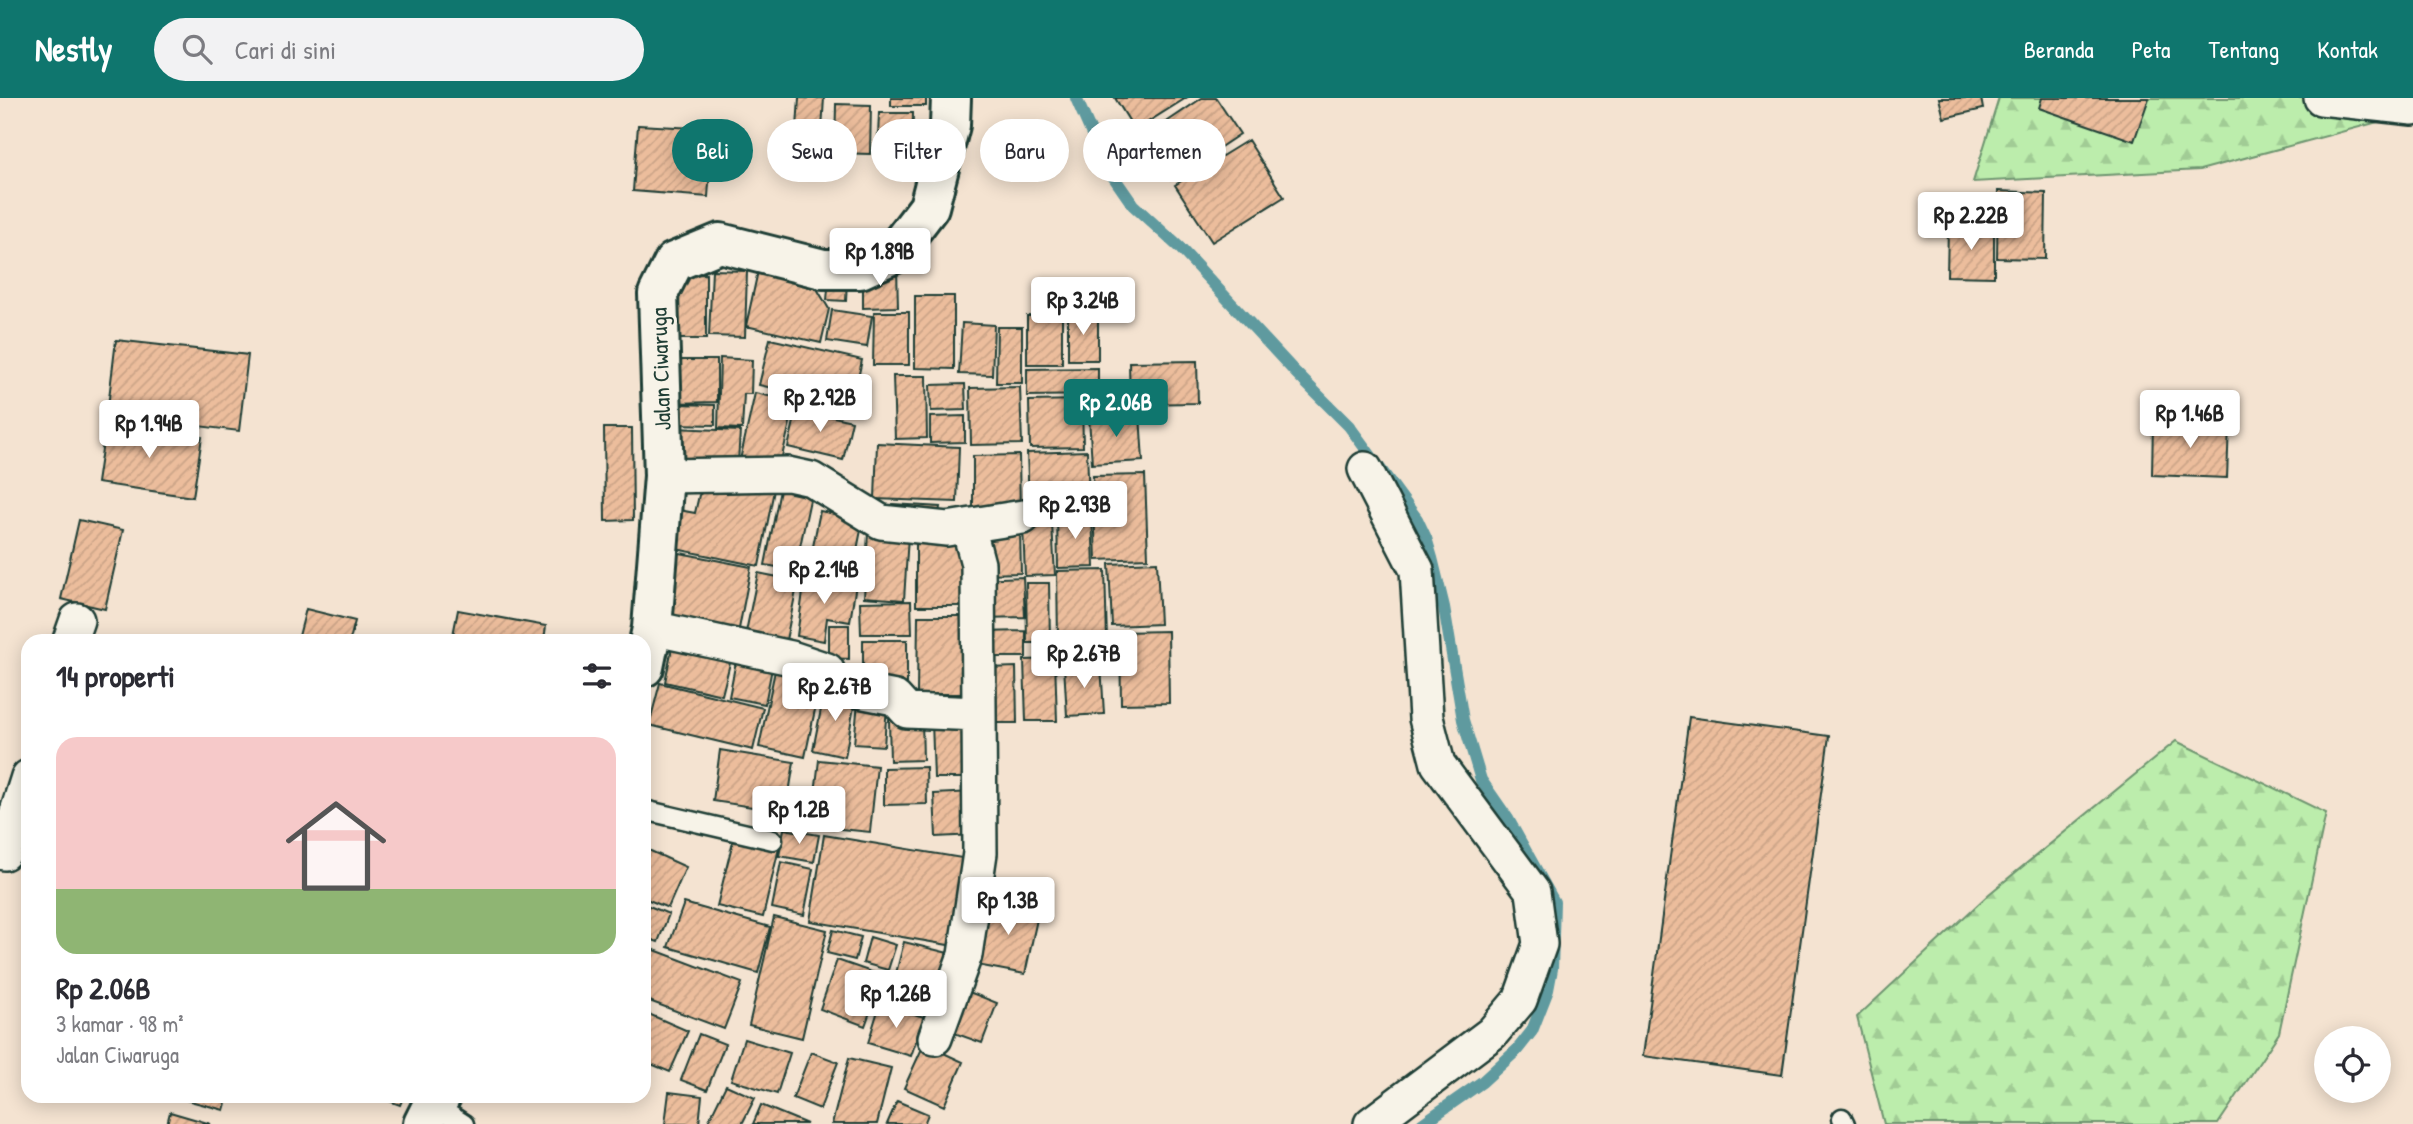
<!DOCTYPE html>
<html lang="id">
<head>
<meta charset="utf-8">
<style>
	:root { --surface:#fff; --page:#f2f2f3; --text:#2b2b33; --muted:#7c7c81; --accent:#0f766e }
	body { margin:0; font-family:"Patrick Hand",sans-serif; background:var(--page); color:var(--text); height:100vh; display:flex; flex-direction:column; font-size:26px; white-space:nowrap }
	* { box-sizing:border-box; margin:0 }
	p { font-size:23px; color:var(--muted) }
	.icon { flex:none; width:38px; height:38px; fill:none; stroke:currentColor; stroke-width:2; stroke-linecap:round; stroke-linejoin:round }
	.map { position:relative; flex:1; overflow:hidden }
	.panel { position:absolute; left:21px; top:536px; width:630px; height:469px; display:flex; flex-direction:column; background:var(--surface); border-radius:21px; box-shadow:0 4px 18px #0003 }
	.panel>* { flex:none }
	.banner { position:absolute; left:672px; top:21px; width:665px; height:63px; display:flex; gap:14px }
	.controls { position:absolute; left:2314px; top:928px; display:grid; gap:14px }
	.controls a { display:grid; place-items:center; width:77px; height:77px; border-radius:50%; background:var(--surface); box-shadow:0 4px 18px #0003; font-size:35px }
	.price { position:absolute; translate:-50% -60px; padding:0 16px; border-radius:7px; background:#fff; color:#222; font-size:23px; line-height:46px; filter:drop-shadow(0 2px 4px #0008) }
	.price::after { content:''; position:absolute; left:50%; top:42px; width:21px; height:16px; margin-left:-10px; background:inherit; clip-path:polygon(0 0,100% 0,50% 100%) }
	.price.selected { background:var(--accent); color:#fff }
	ul { padding:0; list-style:none }
	li { display:grid; align-content:center; gap:14px; height:371px; padding:0 35px }
	li span { display:grid; place-items:center; height:217px; border-radius:21px; color:#555 }
	li>.icon { margin-inline-start:auto }
	span .icon { width:126px; height:126px; fill:#fffc; stroke-width:1 }
	li b { font-size:30px }
	h2 { display:flex; justify-content:space-between; align-items:center; height:84px; padding:0 35px; font-size:30px }
	.pill { padding:0 24px; border-radius:32px; background:var(--surface); box-shadow:0 4px 18px #0003; font-size:24px; line-height:63px }
	.pill.selected { background:var(--accent); color:#fff }
	header { display:flex; align-items:center; gap:42px; box-sizing:border-box; height:98px; padding:0 35px; background:var(--accent); color:#fff }
	header strong { font-size:33px }
	nav { display:flex; gap:38px; margin-inline-start:auto; font-size:24px }
	.search { width:490px; height:63px; background:var(--page); display:flex; align-items:center; gap:18px; box-sizing:border-box; padding:0 24px; border-radius:38px; color:var(--muted); font-size:26px }
	.map>svg:first-child { display:block }
	.forest { fill:url(#forest-firs); stroke:#6e9570; stroke-width:2 }
	.lines { fill:none; stroke-linecap:round; stroke-linejoin:round }
	.stream { stroke:#5f9a9f; stroke-width:12 }
	.building { fill:url(#building-hatch); stroke:#1f3d34; stroke-width:2 }
	.lane-casing { stroke:#1f3d34; stroke-width:23 }
	.street-casing { stroke:#1f3d34; stroke-width:38 }
	.secondary-casing { stroke:#1f3d34; stroke-width:44 }
	.lane { stroke:#f7f3e8; stroke-width:18 }
	.street { stroke:#f7f3e8; stroke-width:33 }
	.secondary { stroke:#f7f3e8; stroke-width:38 }
	.labels { text-anchor:middle; dominant-baseline:central; stroke-width:6; stroke-linejoin:round; paint-order:stroke }
	.street-label { font-size:23px; fill:#1f3d34; stroke:#f7f3e8 }
</style>
</head>
<body>
<header>
<strong>Nestly</strong>
<div class="search"><svg class="icon" aria-label="search" viewBox="0 0 24 24"><circle cx="10" cy="10" r="6"/><path d="M15 15l6 6"/></svg>Cari di sini</div>
<nav><a>Beranda</a><a>Peta</a><a>Tentang</a><a>Kontak</a></nav>
</header>
<div class="map">
<svg width="2413" height="1026" viewBox="0 0 2413 1026">
	<defs>
		<pattern id="forest-firs" width="22" height="20" patternUnits="userSpaceOnUse" patternTransform="scale(1.75)"><rect width="22" height="20" fill="#bcedac"/><path d="M5 1l3.5 6h-7zM16 11l3.5 6h-7z" fill="#a1cc95"/></pattern>
		<pattern id="building-hatch" width="6" height="6" patternUnits="userSpaceOnUse" patternTransform="scale(1.75)"><rect width="6" height="6" fill="#ecbd9c"/><path d="M-1 1l2-2M0 6l6-6M5 7l2-2" fill="none" stroke="#caa387"/></pattern>
	</defs>
	<rect width="100%" height="100%" fill="#f4e3d1"/>
	<filter id="ink" filterUnits="userSpaceOnUse"><feTurbulence type="fractalNoise" baseFrequency=".0143" numOctaves="2"/><feDisplacementMap in="SourceGraphic" scale="14" xChannelSelector="R" yChannelSelector="G"/><feConvolveMatrix kernelMatrix="1 2 1 2 8 2 1 2 1" color-interpolation-filters="sRGB"/></filter>
	<g filter="url(#ink)">
		<!-- forest -->
		<path class="forest" d="M 1999,0 L 2404,0 L 2404,17 L 2200,72 L 1973,84 Z
			M 2176,643 L 2326,715 L 2279,935 L 2218,1026 L 1884,1026 L 1857,919 L 1989,796 Z"/>
		<g class="lines">
			<!-- stream -->
			<path class="stream" d="M 1076,0 L 1106,68 L 1133,107 L 1180,150 L 1296,275 L 1349,328 L 1417,421 L 1426,440 L 1432,460 L 1444,509 L 1463,622 L 1481,682 L 1508,721 L 1554,804 L 1552,871 L 1548,892 L 1532,933 L 1517,952 L 1482,984 L 1422,1026"/>
		</g>
		<!-- building -->
		<path class="building" d="M 799,0 L 824,0 L 821,47 L 796,45 Z
			M 891,0 L 926,0 L 926,8 L 891,8 Z
			M 1115,0 L 1186,0 L 1135,32 Z
			M 1202,0 L 1216,0 L 1240,36 L 1171,82 L 1143,40 Z
			M 1939,0 L 1981,0 L 1983,11 L 1944,20 Z
			M 2042,0 L 2149,0 L 2134,43 L 2039,10 Z
			M 836,6 L 871,7 L 870,56 L 835,55 Z
			M 879,15 L 913,15 L 912,64 L 877,63 Z
			M 638,27 L 713,31 L 708,99 L 633,93 Z
			M 1248,42 L 1284,99 L 1212,144 L 1175,87 Z
			M 1998,93 L 2046,95 L 2045,161 L 1997,160 Z
			M 1948,129 L 1994,129 L 1994,179 L 1947,178 Z
			M 897,170 L 898,209 L 863,210 L 863,171 Z
			M 712,172 L 747,173 L 745,239 L 709,238 Z
			M 758,173 L 813,184 L 829,211 L 821,245 L 746,228 Z
			M 706,176 L 706,241 L 674,241 L 673,177 Z
			M 829,180 L 847,181 L 846,203 L 827,202 Z
			M 915,198 L 954,198 L 954,271 L 915,270 Z
			M 832,212 L 872,218 L 867,249 L 827,243 Z
			M 874,214 L 909,214 L 909,267 L 873,267 Z
			M 1068,216 L 1098,216 L 1098,262 L 1068,262 Z
			M 1027,218 L 1062,218 L 1062,266 L 1027,266 Z
			M 962,225 L 994,227 L 992,277 L 959,276 Z
			M 997,229 L 1022,229 L 1022,285 L 996,285 Z
			M 770,241 L 862,262 L 852,308 L 759,287 Z
			M 116,242 L 248,257 L 239,333 L 107,317 Z
			M 720,260 L 752,262 L 751,296 L 744,296 L 742,331 L 718,330 Z
			M 672,262 L 717,262 L 717,304 L 672,305 Z
			M 1197,263 L 1198,305 L 1130,306 L 1129,264 Z
			M 1098,270 L 1098,297 L 1027,298 L 1027,271 Z
			M 893,278 L 926,278 L 927,340 L 895,341 Z
			M 965,286 L 966,312 L 931,313 L 930,287 Z
			M 1020,289 L 1022,346 L 971,347 L 970,290 Z
			M 755,295 L 795,304 L 779,371 L 740,362 Z
			M 1082,302 L 1083,349 L 1030,350 L 1029,303 Z
			M 676,306 L 715,307 L 715,327 L 676,326 Z
			M 797,311 L 852,323 L 843,362 L 788,349 Z
			M 1140,317 L 1143,363 L 1092,366 L 1089,319 Z
			M 965,318 L 965,344 L 930,345 L 930,319 Z
			M 106,324 L 202,339 L 193,399 L 97,385 Z
			M 2153,324 L 2229,326 L 2227,380 L 2152,377 Z
			M 604,330 L 632,330 L 633,422 L 605,423 Z
			M 675,330 L 740,333 L 738,364 L 674,360 Z
			M 877,345 L 959,349 L 957,404 L 875,401 Z
			M 1087,353 L 1089,402 L 1029,404 L 1027,355 Z
			M 1019,357 L 1020,414 L 973,415 L 973,358 Z
			M 1145,377 L 1148,460 L 1096,462 L 1093,378 Z
			M 710,390 L 774,392 L 759,468 L 671,450 L 679,412 L 695,415 L 699,397 Z
			M 780,392 L 811,397 L 795,472 L 765,467 Z
			M 893,406 L 940,409 L 938,422 L 891,419 Z
			M 820,413 L 863,422 L 851,482 L 808,474 Z
			M 1092,416 L 1094,469 L 1058,470 L 1057,417 Z
			M 79,422 L 123,432 L 105,511 L 61,501 Z
			M 1052,426 L 1055,477 L 1025,478 L 1023,427 Z
			M 1020,432 L 1021,475 L 983,476 L 982,433 Z
			M 868,435 L 908,438 L 904,502 L 864,499 Z
			M 916,438 L 968,439 L 968,508 L 916,508 Z
			M 675,454 L 751,469 L 738,536 L 663,521 Z
			M 1157,464 L 1160,526 L 1112,528 L 1109,466 Z
			M 1105,472 L 1107,542 L 1058,543 L 1057,473 Z
			M 758,475 L 798,483 L 785,547 L 745,539 Z
			M 805,479 L 856,486 L 850,524 L 827,520 L 824,543 L 797,538 Z
			M 1023,479 L 1025,519 L 982,520 L 979,481 Z
			M 1026,485 L 1049,485 L 1050,545 L 1027,545 Z
			M 911,503 L 912,536 L 861,536 L 860,504 Z
			M 306,511 L 355,523 L 350,542 L 298,542 Z
			M 458,512 L 546,528 L 544,542 L 452,542 Z
			M 918,518 L 966,518 L 966,596 L 917,596 Z
			M 829,527 L 849,527 L 849,561 L 829,560 Z
			M 1026,533 L 1026,559 L 982,559 L 981,534 Z
			M 1168,533 L 1169,605 L 1121,606 L 1120,534 Z
			M 674,540 L 733,553 L 722,597 L 665,584 Z
			M 863,542 L 907,542 L 907,590 L 863,589 Z
			M 737,558 L 773,565 L 765,606 L 729,599 Z
			M 1055,561 L 1057,623 L 1026,623 L 1024,562 Z
			M 777,563 L 823,574 L 805,659 L 759,649 Z
			M 1101,566 L 1104,616 L 1067,618 L 1064,568 Z
			M 1016,569 L 1017,625 L 990,625 L 989,570 Z
			M 660,585 L 763,610 L 753,652 L 649,627 Z
			M 825,591 L 856,597 L 845,659 L 813,652 Z
			M 858,604 L 887,607 L 884,648 L 854,646 Z
			M 1689,619 L 1829,638 L 1782,977 L 1643,958 Z
			M 922,621 L 923,662 L 890,663 L 889,622 Z
			M 932,623 L 973,623 L 973,680 L 934,680 Z
			M 720,652 L 794,664 L 786,714 L 713,703 Z
			M 819,662 L 877,668 L 870,734 L 811,728 Z
			M 926,669 L 927,706 L 884,707 L 884,670 Z
			M 973,694 L 975,737 L 936,739 L 934,696 Z
			M 784,731 L 819,737 L 814,764 L 779,758 Z
			M 824,737 L 968,761 L 954,848 L 810,823 Z
			M 734,739 L 779,750 L 763,819 L 717,808 Z
			M 644,750 L 686,769 L 668,810 L 644,800 Z
			M 781,764 L 813,771 L 804,817 L 772,810 Z
			M 991,801 L 1039,812 L 1025,876 L 977,867 Z
			M 684,805 L 770,829 L 758,875 L 668,849 Z
			M 644,806 L 669,816 L 658,844 L 644,839 Z
			M 774,819 L 827,832 L 802,940 L 749,927 Z
			M 833,832 L 861,839 L 855,862 L 827,855 Z
			M 870,839 L 896,847 L 888,872 L 863,865 Z
			M 904,844 L 948,855 L 934,906 L 891,895 Z
			M 644,848 L 742,885 L 724,931 L 644,901 Z
			M 837,862 L 883,878 L 865,928 L 820,911 Z
			M 959,890 L 997,905 L 982,945 L 943,931 Z
			M 880,906 L 924,919 L 911,958 L 868,945 Z
			M 644,914 L 688,933 L 670,974 L 644,963 Z
			M 699,936 L 725,946 L 707,992 L 681,982 Z
			M 744,941 L 790,955 L 777,996 L 731,982 Z
			M 924,946 L 963,964 L 944,1008 L 904,990 Z
			M 811,954 L 838,964 L 820,1011 L 793,1000 Z
			M 849,960 L 891,970 L 877,1026 L 832,1026 Z
			M 726,987 L 755,1000 L 742,1026 L 708,1024 Z
			M 669,994 L 702,998 L 699,1026 L 665,1026 Z
			M 171,998 L 228,998 L 224,1012 Z
			M 376,998 L 404,998 L 400,1007 Z
			M 897,1003 L 928,1016 L 924,1026 L 887,1026 Z
			M 761,1007 L 807,1026 L 753,1026 Z
			M 170,1014 L 211,1026 L 167,1026 Z"/>
		<g class="lines">
			<!-- lane casing -->
			<g class="lane-casing">
				<path id="lane" d="M 644,712 L 773,742
					M 433,1006 L 464,1026
					M 1842,1020 L 1845,1026"/>
			</g>
			<!-- street casing -->
			<g class="street-casing">
				<path id="street" d="M 2321,0 L 2413,10
					M 1365,371 L 1417,472 L 1426,620 L 1438,666 L 1533,794 L 1540,846 L 1520,902 L 1492,935 L 1371,1026
					M 664,378 L 788,376 L 811,381 L 881,424 L 947,431 L 1023,419
					M 652,530 L 791,560 L 827,572 L 834,588 L 895,600 L 907,613 L 978,616
					M 70,542 L 77,522
					M 4,755 L 28,679
					M 935,940 L 965,857 L 980,755 L 978,466 L 968,428"/>
			</g>
			<!-- secondary casing -->
			<g class="secondary-casing">
				<path id="secondary" d="M 644,569 L 652,530 L 664,378 L 658,196 L 674,164 L 720,145 L 823,171 L 860,171 L 893,156 L 929,109 L 950,27 L 951,0
					M 423,1026 L 433,1006 L 441,998"/>
			</g>
			<!-- lane -->
			<use href="#lane" class="lane"/>
			<!-- street -->
			<use href="#street" class="street"/>
			<!-- secondary -->
			<use href="#secondary" class="secondary"/>
		</g>
	</g>
	<g class="labels">
		<!-- street labels -->
		<g class="street-label">
			<text transform="translate(660 271) rotate(-92)">Jalan Ciwaruga</text>
		</g>
	</g>
</svg>
<div class="controls">
<a><svg class="icon" aria-label="locate" viewBox="0 0 24 24"><circle cx="12" cy="12" r="6"/><path d="M12 2v4M12 18v4M2 12h4M18 12h4"/></svg></a>
</div>
<b class="price" style="left:1971px;top:154px">Rp 2.22B</b>
<b class="price" style="left:880px;top:190px">Rp 1.89B</b>
<b class="price" style="left:1083px;top:239px">Rp 3.24B</b>
<b class="price" style="left:820px;top:336px">Rp 2.92B</b>
<b class="price selected" style="left:1116px;top:341px">Rp 2.06B</b>
<b class="price" style="left:2190px;top:352px">Rp 1.46B</b>
<b class="price" style="left:149px;top:362px">Rp 1.94B</b>
<b class="price" style="left:1075px;top:443px">Rp 2.93B</b>
<b class="price" style="left:824px;top:508px">Rp 2.14B</b>
<b class="price" style="left:1084px;top:592px">Rp 2.67B</b>
<b class="price" style="left:835px;top:625px">Rp 2.67B</b>
<b class="price" style="left:799px;top:748px">Rp 1.2B</b>
<b class="price" style="left:1008px;top:839px">Rp 1.3B</b>
<b class="price" style="left:896px;top:932px">Rp 1.26B</b>
<div class="banner">
<a class="pill selected">Beli</a>
<a class="pill">Sewa</a>
<a class="pill">Filter</a>
<a class="pill">Baru</a>
<a class="pill">Apartemen</a>
</div>
<section class="panel">
<h2>14 properti<svg class="icon" aria-label="filters" viewBox="0 0 24 24"><path d="M4 7h16M4 17h16"/><circle cx="9" cy="7" r="2"/><circle cx="15" cy="17" r="2"/></svg></h2>
<ul>
<li><span style="background:linear-gradient(#f6c9c9 70%,#8fb573 0)"><svg class="icon" aria-label="home" viewBox="0 0 24 24"><path d="M3 11l9-7 9 7M6 9v11h12V9"/></svg></span><div><b>Rp 2.06B</b><p>3 kamar · 98 m²</p><p>Jalan Ciwaruga</p></div></li>
</ul>
</section>
</div>
</body>
</html>
